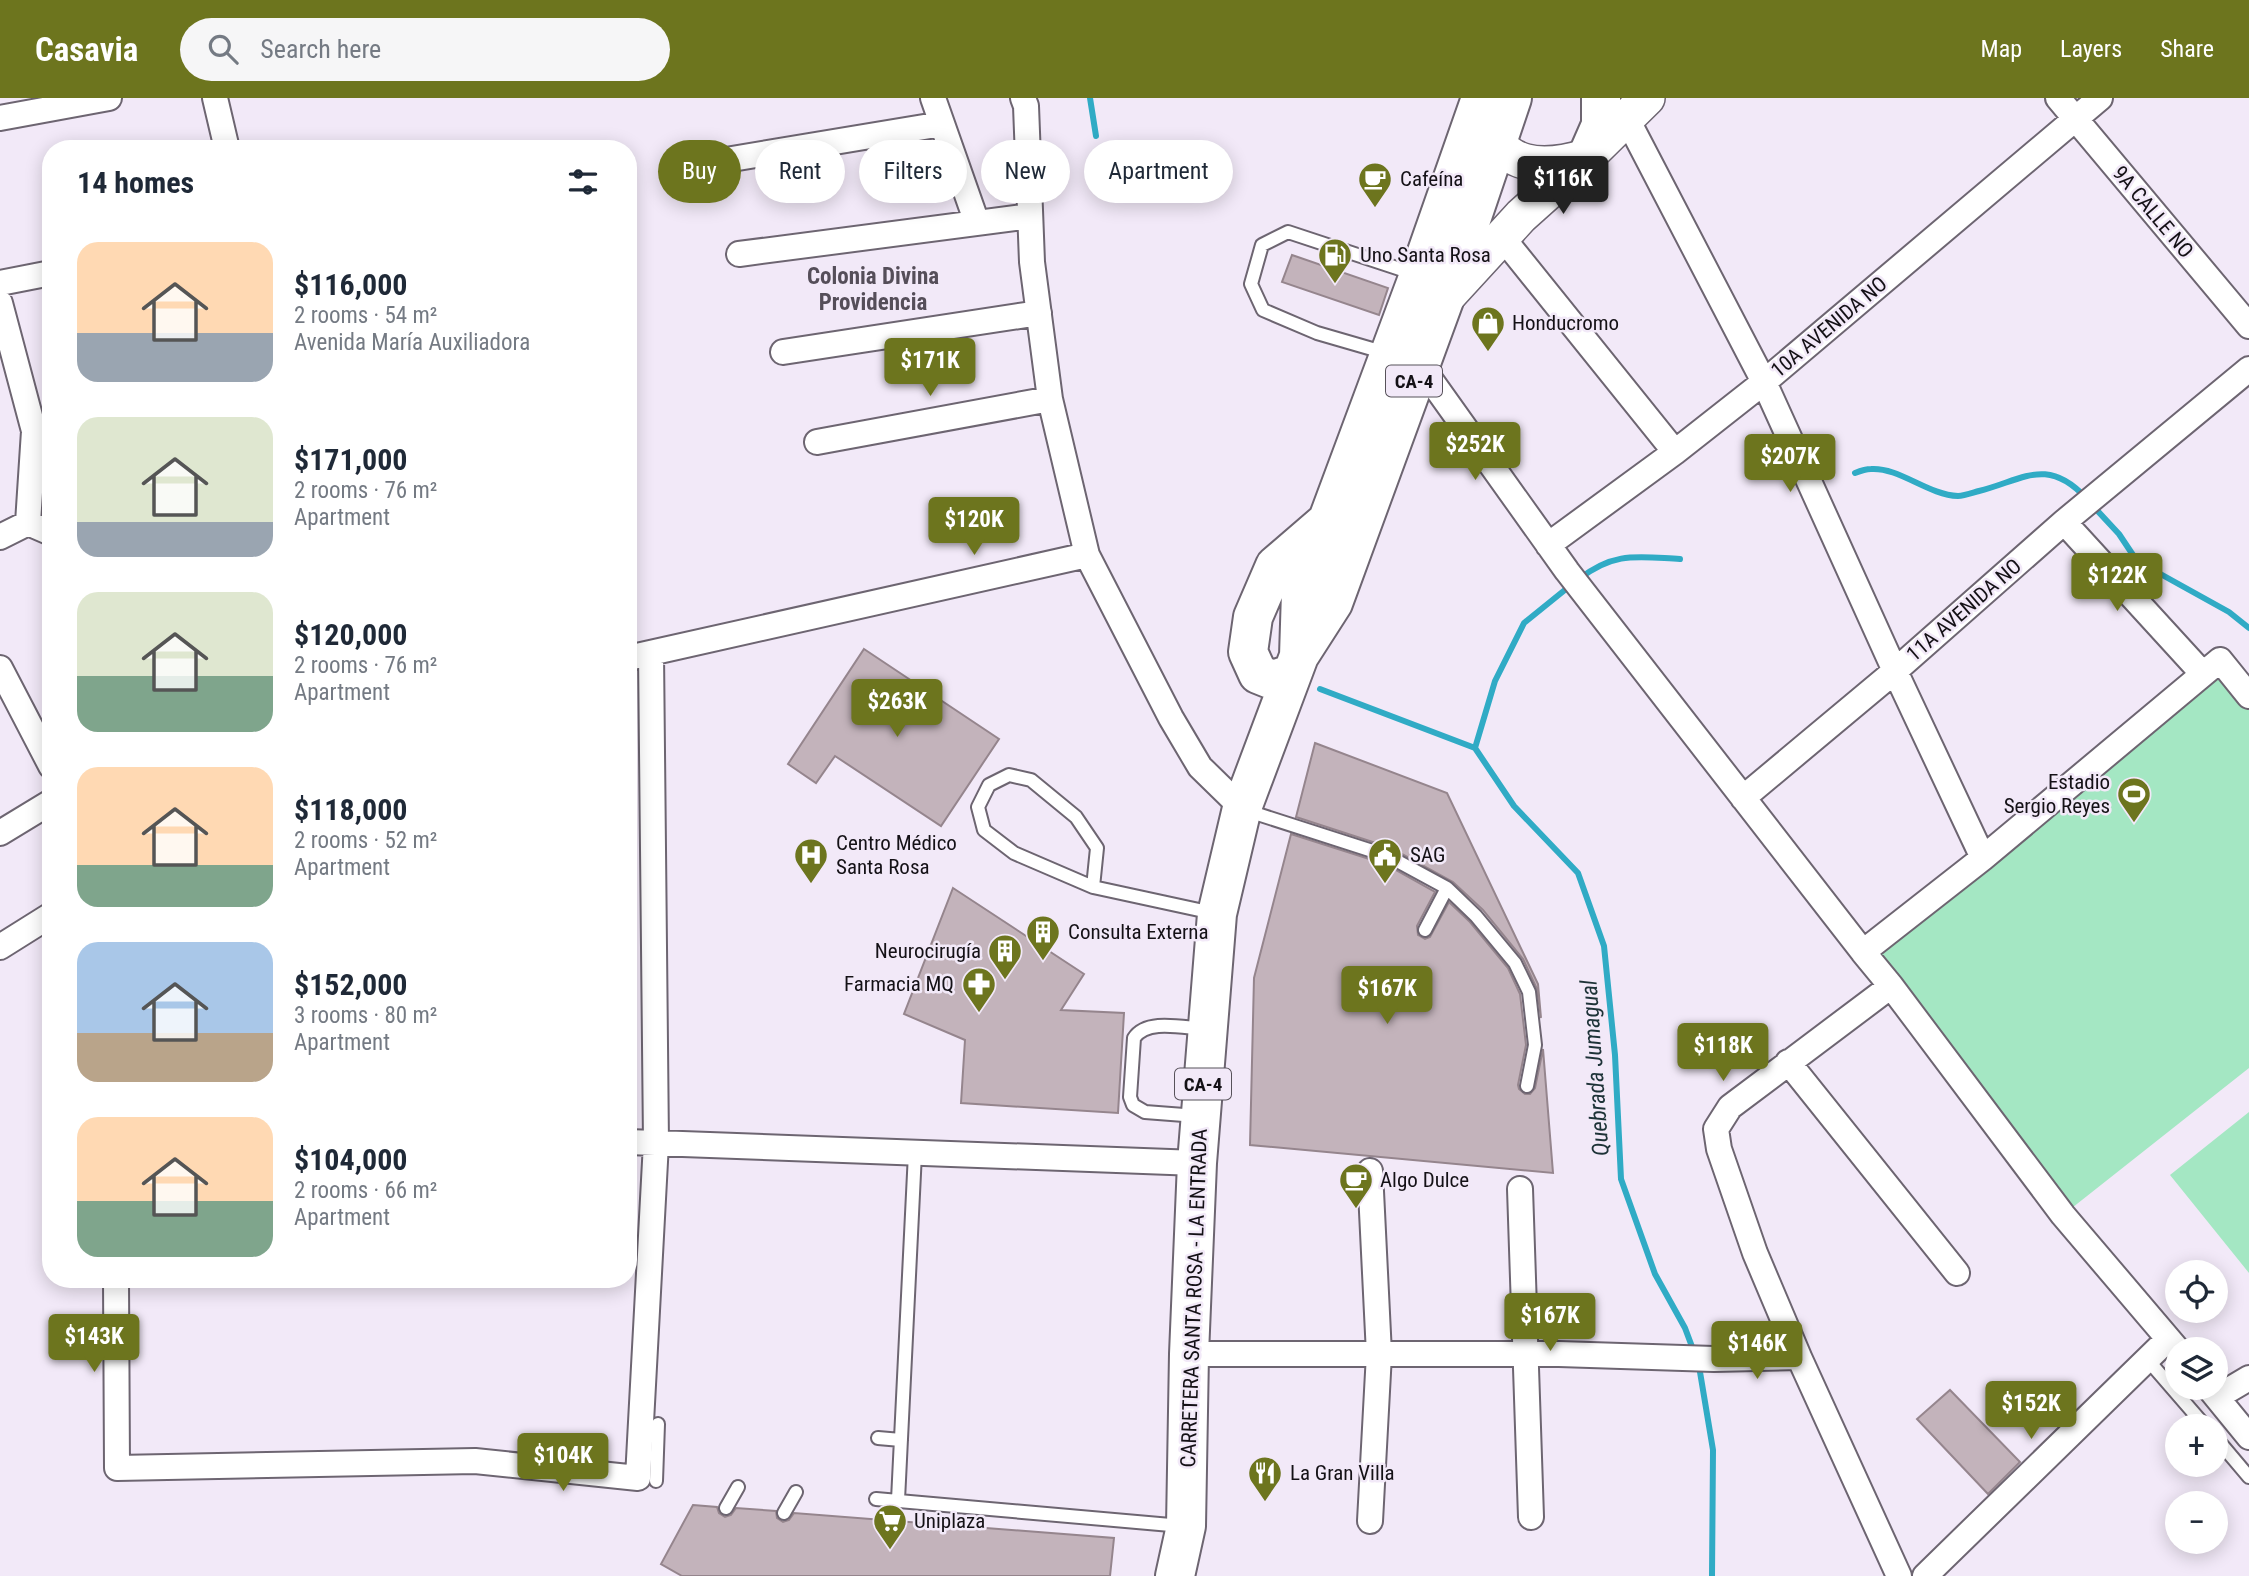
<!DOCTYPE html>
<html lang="en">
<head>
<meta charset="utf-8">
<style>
	:root { --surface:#fff; --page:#f6f6f7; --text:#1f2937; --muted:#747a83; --accent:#6d751e }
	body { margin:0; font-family:"Roboto Condensed",sans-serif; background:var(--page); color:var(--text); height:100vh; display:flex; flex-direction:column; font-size:26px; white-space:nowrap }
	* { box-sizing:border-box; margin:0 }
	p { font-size:23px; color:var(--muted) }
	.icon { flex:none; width:38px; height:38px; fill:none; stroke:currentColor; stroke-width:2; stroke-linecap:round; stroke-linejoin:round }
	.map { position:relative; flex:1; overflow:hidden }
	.sheet { position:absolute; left:42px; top:42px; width:595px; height:1148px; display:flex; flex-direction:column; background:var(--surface); border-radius:28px; box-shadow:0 4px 18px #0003 }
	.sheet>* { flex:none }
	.top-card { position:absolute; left:658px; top:42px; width:665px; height:63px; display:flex; gap:14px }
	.fabs { position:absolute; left:2165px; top:1162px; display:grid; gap:14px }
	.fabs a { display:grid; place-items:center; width:63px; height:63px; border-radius:50%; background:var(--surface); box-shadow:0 4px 18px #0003; font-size:35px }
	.price { position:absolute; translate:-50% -60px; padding:0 16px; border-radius:7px; background:var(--accent); color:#fff; font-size:23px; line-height:46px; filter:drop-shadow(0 2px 4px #0008) }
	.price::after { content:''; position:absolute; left:50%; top:42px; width:21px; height:16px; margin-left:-10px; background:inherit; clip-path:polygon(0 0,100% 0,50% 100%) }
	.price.current { background:#222; color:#fff }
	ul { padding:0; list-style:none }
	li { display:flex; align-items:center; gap:21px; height:175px; padding:0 35px }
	li span { display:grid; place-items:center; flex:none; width:196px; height:140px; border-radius:21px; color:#555 }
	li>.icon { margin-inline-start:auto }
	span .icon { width:84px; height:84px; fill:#fffc; stroke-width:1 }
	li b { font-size:30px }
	h2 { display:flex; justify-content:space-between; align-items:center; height:84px; padding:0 35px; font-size:30px }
	.chip { padding:0 24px; border-radius:32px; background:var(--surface); box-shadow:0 4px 18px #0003; font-size:24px; line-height:63px }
	.chip.current { background:var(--accent); color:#fff }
	header { display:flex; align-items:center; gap:42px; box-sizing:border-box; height:98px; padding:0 35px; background:var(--accent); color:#fff }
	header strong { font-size:33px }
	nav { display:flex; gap:38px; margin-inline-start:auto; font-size:24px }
	.search { width:490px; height:63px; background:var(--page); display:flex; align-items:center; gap:18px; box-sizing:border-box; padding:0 24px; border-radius:38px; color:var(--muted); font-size:26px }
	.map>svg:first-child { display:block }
	.green { fill:#a4e7c3 }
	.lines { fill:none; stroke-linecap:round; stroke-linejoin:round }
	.stream { stroke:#30abc5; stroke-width:6 }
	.building { fill:#c3b3bb; stroke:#95858d; stroke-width:2 }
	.lane-casing { stroke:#6d6571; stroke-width:16 }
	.street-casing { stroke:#6d6571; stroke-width:28 }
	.secondary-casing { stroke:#6d6571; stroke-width:38 }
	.primary-casing { stroke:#6d6571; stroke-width:42 }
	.lane { stroke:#fff; stroke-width:12 }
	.street { stroke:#fff; stroke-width:24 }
	.secondary { stroke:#fff; stroke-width:35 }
	.primary { stroke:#fff; stroke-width:38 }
	.labels { text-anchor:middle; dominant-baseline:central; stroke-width:5; stroke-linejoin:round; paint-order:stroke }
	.shield { fill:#f2e9f8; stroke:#57525a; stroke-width:2 }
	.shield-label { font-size:19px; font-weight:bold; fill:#141116 }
	.poi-label { font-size:21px; fill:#141116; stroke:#f2e9f8; text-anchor:start }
	.street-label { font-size:21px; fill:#141116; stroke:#f2e9f8 }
	.neighbourhood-label { font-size:23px; font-weight:bold; fill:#554e59; stroke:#f2e9f8 }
	.water-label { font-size:23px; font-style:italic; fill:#1d3237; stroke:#f2e9f8 }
</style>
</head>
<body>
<header>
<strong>Casavia</strong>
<div class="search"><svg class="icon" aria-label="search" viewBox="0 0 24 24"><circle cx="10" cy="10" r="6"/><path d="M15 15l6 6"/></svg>Search here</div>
<nav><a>Map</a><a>Layers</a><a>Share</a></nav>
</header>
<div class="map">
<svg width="2249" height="1478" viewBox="0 0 2249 1478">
	<rect width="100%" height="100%" fill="#f2e9f8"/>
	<!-- green -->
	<path class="green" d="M 2220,562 L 2249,598 L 2249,970 L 2063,1117 L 1863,854 Z
		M 2249,1014 L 2249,1175 L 2170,1077 Z"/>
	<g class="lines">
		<!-- stream -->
		<path class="stream" d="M 1090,0 L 1096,38
			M 1855,375 C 1860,373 1866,371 1871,371 C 1899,369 1928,397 1958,398 C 1964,398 1972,395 1979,393 C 2023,382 2047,358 2086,400
			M 2093,408 L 2119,436 L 2137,463 L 2229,514 L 2249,530
			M 1579,481 C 1615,453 1638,459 1680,461
			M 1320,591 L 1475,650 L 1514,708 L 1578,775 L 1604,848 L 1615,957 L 1621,1081 L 1655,1176 L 1685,1230 L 1694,1254
			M 1475,650 L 1495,583 L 1524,525 L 1571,487
			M 1699,1268 L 1713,1352 L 1712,1478"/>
	</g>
	<!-- building -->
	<path class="building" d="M 1292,157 L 1388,190 L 1379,217 L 1282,184 Z
		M 864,551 L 999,641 L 941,728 L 835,658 L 816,685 L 788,666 Z
		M 1315,645 L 1447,695 L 1538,886 L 1541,920 L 1537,891 L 1523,861 L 1483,812 L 1453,784 L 1391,750 L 1296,719 Z
		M 1291,736 L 1385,766 L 1435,794 L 1417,828 L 1418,837 L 1425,841 L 1430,839 L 1449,804 L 1470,824 L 1508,870 L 1520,896 L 1526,947 L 1518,987 L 1519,991 L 1525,996 L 1530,996 L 1535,990 L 1543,951 L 1553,1075 L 1250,1047 L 1254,880 Z
		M 953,790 L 1084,876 L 1061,912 L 1124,915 L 1118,1015 L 961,1005 L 965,942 L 904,916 Z
		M 1950,1292 L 2020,1364 L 1988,1396 L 1917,1321 Z
		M 693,1407 L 717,1409 L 719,1415 L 725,1419 L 731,1417 L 736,1410 L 776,1413 L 777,1420 L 783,1424 L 789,1422 L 794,1415 L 1114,1440 L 1110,1478 L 682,1478 L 661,1466 Z"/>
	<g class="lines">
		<!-- lane casing -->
		<g class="lane-casing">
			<path id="lane" d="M 1386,255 L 1317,235 L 1263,212 L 1251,186 L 1262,147 L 1288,134 L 1415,176
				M 1245,712 L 1388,758 L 1447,790 L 1425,832
				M 1093,789 L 1097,750 L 1076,719 L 1031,682 L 1009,677 L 989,687 L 978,709 L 984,732 L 1014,755 L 1093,789 L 1213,815
				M 1447,790 L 1476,818 L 1515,865 L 1529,894 L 1535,947 L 1527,988
				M 1197,1018 L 1145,1014 L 1133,1007 L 1130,999 L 1134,940 C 1147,920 1184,930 1205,931
				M 2147,1261 L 2205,1328
				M 878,1340 L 901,1342
				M 2216,1340 L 2249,1379
				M 656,1383 L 658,1326
				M 876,1401 L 1182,1428
				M 898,1402 L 915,1055
				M 726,1410 L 738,1389
				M 784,1415 L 796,1394"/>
		</g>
		<!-- street casing -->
		<g class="street-casing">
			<path id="street" d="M 215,0 L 227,51
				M 933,0 L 977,125
				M 1023,0 L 1026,8 L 1032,164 L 1050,301 L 1087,457 L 1171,620 L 1200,669 L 1242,710
				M 2058,0 L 2249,228
				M 1626,19 L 1764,284 L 1895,573 L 1983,760
				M 0,20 L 109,0
				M 702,66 L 942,26
				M 1502,139 L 1675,354
				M 739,156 L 1030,118
				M 0,185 L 51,175
				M 0,205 L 34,333 L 28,425 L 0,439
				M 783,254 L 1039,215
				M 1420,267 L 1567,473 L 1863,854 L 1891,888 L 2063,1117 L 2177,1251
				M 817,344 L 1050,301
				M 2064,424 L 2203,576
				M 28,425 L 51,435
				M 1548,447 L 1675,354 L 1764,284 L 2100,0
				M 628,560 L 1087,457
				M 0,570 L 51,668
				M 1743,700 L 1895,573 L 2064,424 L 2249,271
				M 0,735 L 51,704
				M 0,849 L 51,817
				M 1863,854 L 1983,760 L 2220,562 L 2249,598
				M 1891,888 L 1730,1009 L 1716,1031 L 1719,1051 L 1755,1155 L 1799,1259 L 1899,1478
				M 1788,964 L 1957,1175
				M 628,1044 L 1197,1065
				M 1370,1073 L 1379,1256 L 1370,1423
				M 1520,1091 L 1531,1419
				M 116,1181 L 117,1370 L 475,1363 L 638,1380 L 656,1045 L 651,555
				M 1189,1256 L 1559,1256 L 1714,1261 L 1799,1259
				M 2209,1290 L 2249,1339
				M 2217,1299 L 2249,1280
				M 1925,1478 L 2168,1241"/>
		</g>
		<!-- secondary casing -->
		<g class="secondary-casing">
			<path id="secondary" d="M 1484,22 C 1503,71 1542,72 1586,59
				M 1444,202 L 1521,118 L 1587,59 L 1647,0"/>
		</g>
		<!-- primary casing -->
		<g class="primary-casing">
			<path id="primary" d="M 1587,59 L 1601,27 L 1601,0
				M 1299,558 L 1301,494 L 1419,177 L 1481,0
				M 1291,576 L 1273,582 L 1258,576 L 1248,554 L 1253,519 L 1275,468 L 1326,424
				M 1175,1478 L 1186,1428 L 1189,1256 L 1197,1065 L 1217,816 L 1242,710 L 1299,558 L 1333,505 L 1444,202 L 1512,0"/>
		</g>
		<!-- lane -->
		<use href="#lane" class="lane"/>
		<!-- street -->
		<use href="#street" class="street"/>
		<!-- secondary -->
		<use href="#secondary" class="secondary"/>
		<!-- primary -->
		<use href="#primary" class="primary"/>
	</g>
	<!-- icons -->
	<defs>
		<g id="cafe-pin" transform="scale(1.75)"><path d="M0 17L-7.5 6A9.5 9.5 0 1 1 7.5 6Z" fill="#6d751e" stroke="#f2e9f8"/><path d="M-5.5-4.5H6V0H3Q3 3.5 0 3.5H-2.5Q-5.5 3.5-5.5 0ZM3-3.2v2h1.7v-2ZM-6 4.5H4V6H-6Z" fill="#fff"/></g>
		<g id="fuel-pin" transform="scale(1.75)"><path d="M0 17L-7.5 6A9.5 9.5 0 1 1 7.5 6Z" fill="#6d751e" stroke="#f2e9f8"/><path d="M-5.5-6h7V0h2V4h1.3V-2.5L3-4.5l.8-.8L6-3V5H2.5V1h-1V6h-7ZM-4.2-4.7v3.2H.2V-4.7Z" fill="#fff"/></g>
		<g id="shop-pin" transform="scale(1.75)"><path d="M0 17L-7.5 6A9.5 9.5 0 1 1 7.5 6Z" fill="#6d751e" stroke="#f2e9f8"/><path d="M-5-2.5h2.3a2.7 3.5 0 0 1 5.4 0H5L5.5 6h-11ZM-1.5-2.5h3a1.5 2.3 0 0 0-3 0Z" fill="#fff"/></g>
		<g id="stadium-pin" transform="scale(1.75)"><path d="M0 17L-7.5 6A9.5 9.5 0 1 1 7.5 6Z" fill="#6d751e" stroke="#f2e9f8"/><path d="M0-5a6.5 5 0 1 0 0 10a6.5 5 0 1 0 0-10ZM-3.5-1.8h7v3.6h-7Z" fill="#fff"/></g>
		<g id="hospital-pin" transform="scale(1.75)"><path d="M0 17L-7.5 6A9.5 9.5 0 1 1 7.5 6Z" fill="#6d751e" stroke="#f2e9f8"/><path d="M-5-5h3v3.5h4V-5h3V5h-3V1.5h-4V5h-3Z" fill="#fff"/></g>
		<g id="civic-pin" transform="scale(1.75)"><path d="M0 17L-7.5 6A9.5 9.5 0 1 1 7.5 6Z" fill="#6d751e" stroke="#f2e9f8"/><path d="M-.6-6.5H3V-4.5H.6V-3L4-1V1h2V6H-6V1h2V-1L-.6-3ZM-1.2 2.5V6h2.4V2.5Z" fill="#fff"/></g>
		<g id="building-pin" transform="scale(1.75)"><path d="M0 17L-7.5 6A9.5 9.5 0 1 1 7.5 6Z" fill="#6d751e" stroke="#f2e9f8"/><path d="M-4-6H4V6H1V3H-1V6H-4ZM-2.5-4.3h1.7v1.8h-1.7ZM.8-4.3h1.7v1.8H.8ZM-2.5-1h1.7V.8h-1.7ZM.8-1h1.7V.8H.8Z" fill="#fff"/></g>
		<g id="pharmacy-pin" transform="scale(1.75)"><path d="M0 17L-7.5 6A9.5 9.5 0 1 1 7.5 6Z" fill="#6d751e" stroke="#f2e9f8"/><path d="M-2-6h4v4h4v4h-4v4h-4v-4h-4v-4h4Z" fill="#fff"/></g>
		<g id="restaurant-pin" transform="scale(1.75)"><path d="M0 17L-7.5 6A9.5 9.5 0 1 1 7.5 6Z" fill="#6d751e" stroke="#f2e9f8"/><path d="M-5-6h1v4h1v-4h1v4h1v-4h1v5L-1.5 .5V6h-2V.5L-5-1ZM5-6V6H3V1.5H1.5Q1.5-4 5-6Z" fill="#fff"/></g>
		<g id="supermarket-pin" transform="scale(1.75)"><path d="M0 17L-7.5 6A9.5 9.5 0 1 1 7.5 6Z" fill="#6d751e" stroke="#f2e9f8"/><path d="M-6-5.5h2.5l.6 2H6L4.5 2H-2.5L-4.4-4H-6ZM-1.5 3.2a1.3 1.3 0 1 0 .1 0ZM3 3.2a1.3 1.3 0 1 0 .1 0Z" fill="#fff"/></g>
	</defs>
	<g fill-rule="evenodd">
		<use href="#cafe-pin" x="1375" y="81"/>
		<use href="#fuel-pin" x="1335" y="157"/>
		<use href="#shop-pin" x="1488" y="225"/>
		<use href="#stadium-pin" x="2134" y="696"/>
		<use href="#hospital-pin" x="811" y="757"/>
		<use href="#civic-pin" x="1385" y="757"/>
		<use href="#building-pin" x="1043" y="834"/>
		<use href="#building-pin" x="1005" y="853"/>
		<use href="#pharmacy-pin" x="979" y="886"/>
		<use href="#cafe-pin" x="1356" y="1082"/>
		<use href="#restaurant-pin" x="1265" y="1375"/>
		<use href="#supermarket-pin" x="890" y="1423"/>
	</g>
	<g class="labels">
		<!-- shield labels -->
		<g class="shield">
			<rect x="1386" y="267.5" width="56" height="31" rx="5"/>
			<rect x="1175" y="970.5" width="56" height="31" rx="5"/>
		</g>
		<g class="shield-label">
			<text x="1414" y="283">CA-4</text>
			<text x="1203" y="986">CA-4</text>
		</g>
		<!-- poi labels -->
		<g class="poi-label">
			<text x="1400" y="81">Cafeína</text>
			<text x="1360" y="157">Uno Santa Rosa</text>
			<text x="1512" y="225">Honducromo</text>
			<text x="2110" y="684" text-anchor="end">Estadio<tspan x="2110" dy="24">Sergio Reyes</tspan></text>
			<text x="836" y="745">Centro Médico<tspan x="836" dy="24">Santa Rosa</tspan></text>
			<text x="1410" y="757">SAG</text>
			<text x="1068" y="834">Consulta Externa</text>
			<text x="981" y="853" text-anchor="end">Neurocirugía</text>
			<text x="954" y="886" text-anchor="end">Farmacia MQ</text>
			<text x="1380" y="1082">Algo Dulce</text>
			<text x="1290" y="1375">La Gran Villa</text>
			<text x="914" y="1423">Uniplaza</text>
		</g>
		<!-- street labels -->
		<g class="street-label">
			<text transform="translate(2153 114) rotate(50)">9A CALLE NO</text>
			<text transform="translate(1829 229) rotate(-40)">10A AVENIDA NO</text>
			<text transform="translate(1964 512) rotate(-41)">11A AVENIDA NO</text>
			<text transform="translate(1194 1200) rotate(-88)">CARRETERA SANTA ROSA - LA ENTRADA</text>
		</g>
		<!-- neighbourhood labels -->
		<g class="neighbourhood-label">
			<text x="873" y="178">Colonia Divina<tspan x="873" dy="26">Providencia</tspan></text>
		</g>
		<!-- water labels -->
		<g class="water-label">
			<text transform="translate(1595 970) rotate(-94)">Quebrada Jumagual</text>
		</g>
	</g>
</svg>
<div class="fabs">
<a><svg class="icon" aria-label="locate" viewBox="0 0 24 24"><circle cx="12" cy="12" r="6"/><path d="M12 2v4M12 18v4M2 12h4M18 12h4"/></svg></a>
<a><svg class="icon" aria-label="layers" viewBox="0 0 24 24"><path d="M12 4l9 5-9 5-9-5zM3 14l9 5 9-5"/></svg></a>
<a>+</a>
<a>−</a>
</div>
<b class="price current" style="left:1563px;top:118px">$116K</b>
<b class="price" style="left:930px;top:300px">$171K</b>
<b class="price" style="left:1475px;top:384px">$252K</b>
<b class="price" style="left:1790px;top:396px">$207K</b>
<b class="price" style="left:974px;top:459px">$120K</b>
<b class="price" style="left:2117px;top:515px">$122K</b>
<b class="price" style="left:897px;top:641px">$263K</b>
<b class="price" style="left:1387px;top:928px">$167K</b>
<b class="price" style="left:1723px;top:985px">$118K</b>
<b class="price" style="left:1550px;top:1255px">$167K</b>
<b class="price" style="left:94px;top:1276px">$143K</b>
<b class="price" style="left:1757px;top:1283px">$146K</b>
<b class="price" style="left:2031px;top:1343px">$152K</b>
<b class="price" style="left:563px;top:1395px">$104K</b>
<div class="top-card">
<a class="chip current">Buy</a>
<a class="chip">Rent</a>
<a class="chip">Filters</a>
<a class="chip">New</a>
<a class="chip">Apartment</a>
</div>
<section class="sheet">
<h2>14 homes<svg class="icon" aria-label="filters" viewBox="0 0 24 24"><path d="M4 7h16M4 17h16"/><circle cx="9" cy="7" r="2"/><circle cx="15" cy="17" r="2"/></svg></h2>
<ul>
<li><span style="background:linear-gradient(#ffd9b3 65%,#9aa5b1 0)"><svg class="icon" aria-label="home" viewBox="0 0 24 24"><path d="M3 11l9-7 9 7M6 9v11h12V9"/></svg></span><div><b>$116,000</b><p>2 rooms · 54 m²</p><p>Avenida María Auxiliadora</p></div></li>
<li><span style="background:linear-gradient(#dfe7d0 75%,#9aa5b1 0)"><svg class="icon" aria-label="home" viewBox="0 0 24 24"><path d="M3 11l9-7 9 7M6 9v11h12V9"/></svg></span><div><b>$171,000</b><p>2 rooms · 76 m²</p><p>Apartment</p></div></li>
<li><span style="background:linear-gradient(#dfe7d0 60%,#7fa58c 0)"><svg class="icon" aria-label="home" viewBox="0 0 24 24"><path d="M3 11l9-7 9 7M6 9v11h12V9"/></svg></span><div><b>$120,000</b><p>2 rooms · 76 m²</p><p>Apartment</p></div></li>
<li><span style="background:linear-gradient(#ffd9b3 70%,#7fa58c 0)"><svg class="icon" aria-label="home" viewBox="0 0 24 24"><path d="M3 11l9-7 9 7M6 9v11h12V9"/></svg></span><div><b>$118,000</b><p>2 rooms · 52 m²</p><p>Apartment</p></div></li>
<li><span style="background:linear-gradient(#a9c7e8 65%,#b9a48a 0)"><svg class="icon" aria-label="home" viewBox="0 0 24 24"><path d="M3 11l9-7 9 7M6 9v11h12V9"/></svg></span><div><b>$152,000</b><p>3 rooms · 80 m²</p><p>Apartment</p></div></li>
<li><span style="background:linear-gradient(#ffd9b3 60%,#7fa58c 0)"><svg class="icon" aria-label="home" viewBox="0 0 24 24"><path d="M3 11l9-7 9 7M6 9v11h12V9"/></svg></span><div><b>$104,000</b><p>2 rooms · 66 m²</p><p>Apartment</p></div></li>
</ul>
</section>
</div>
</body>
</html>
